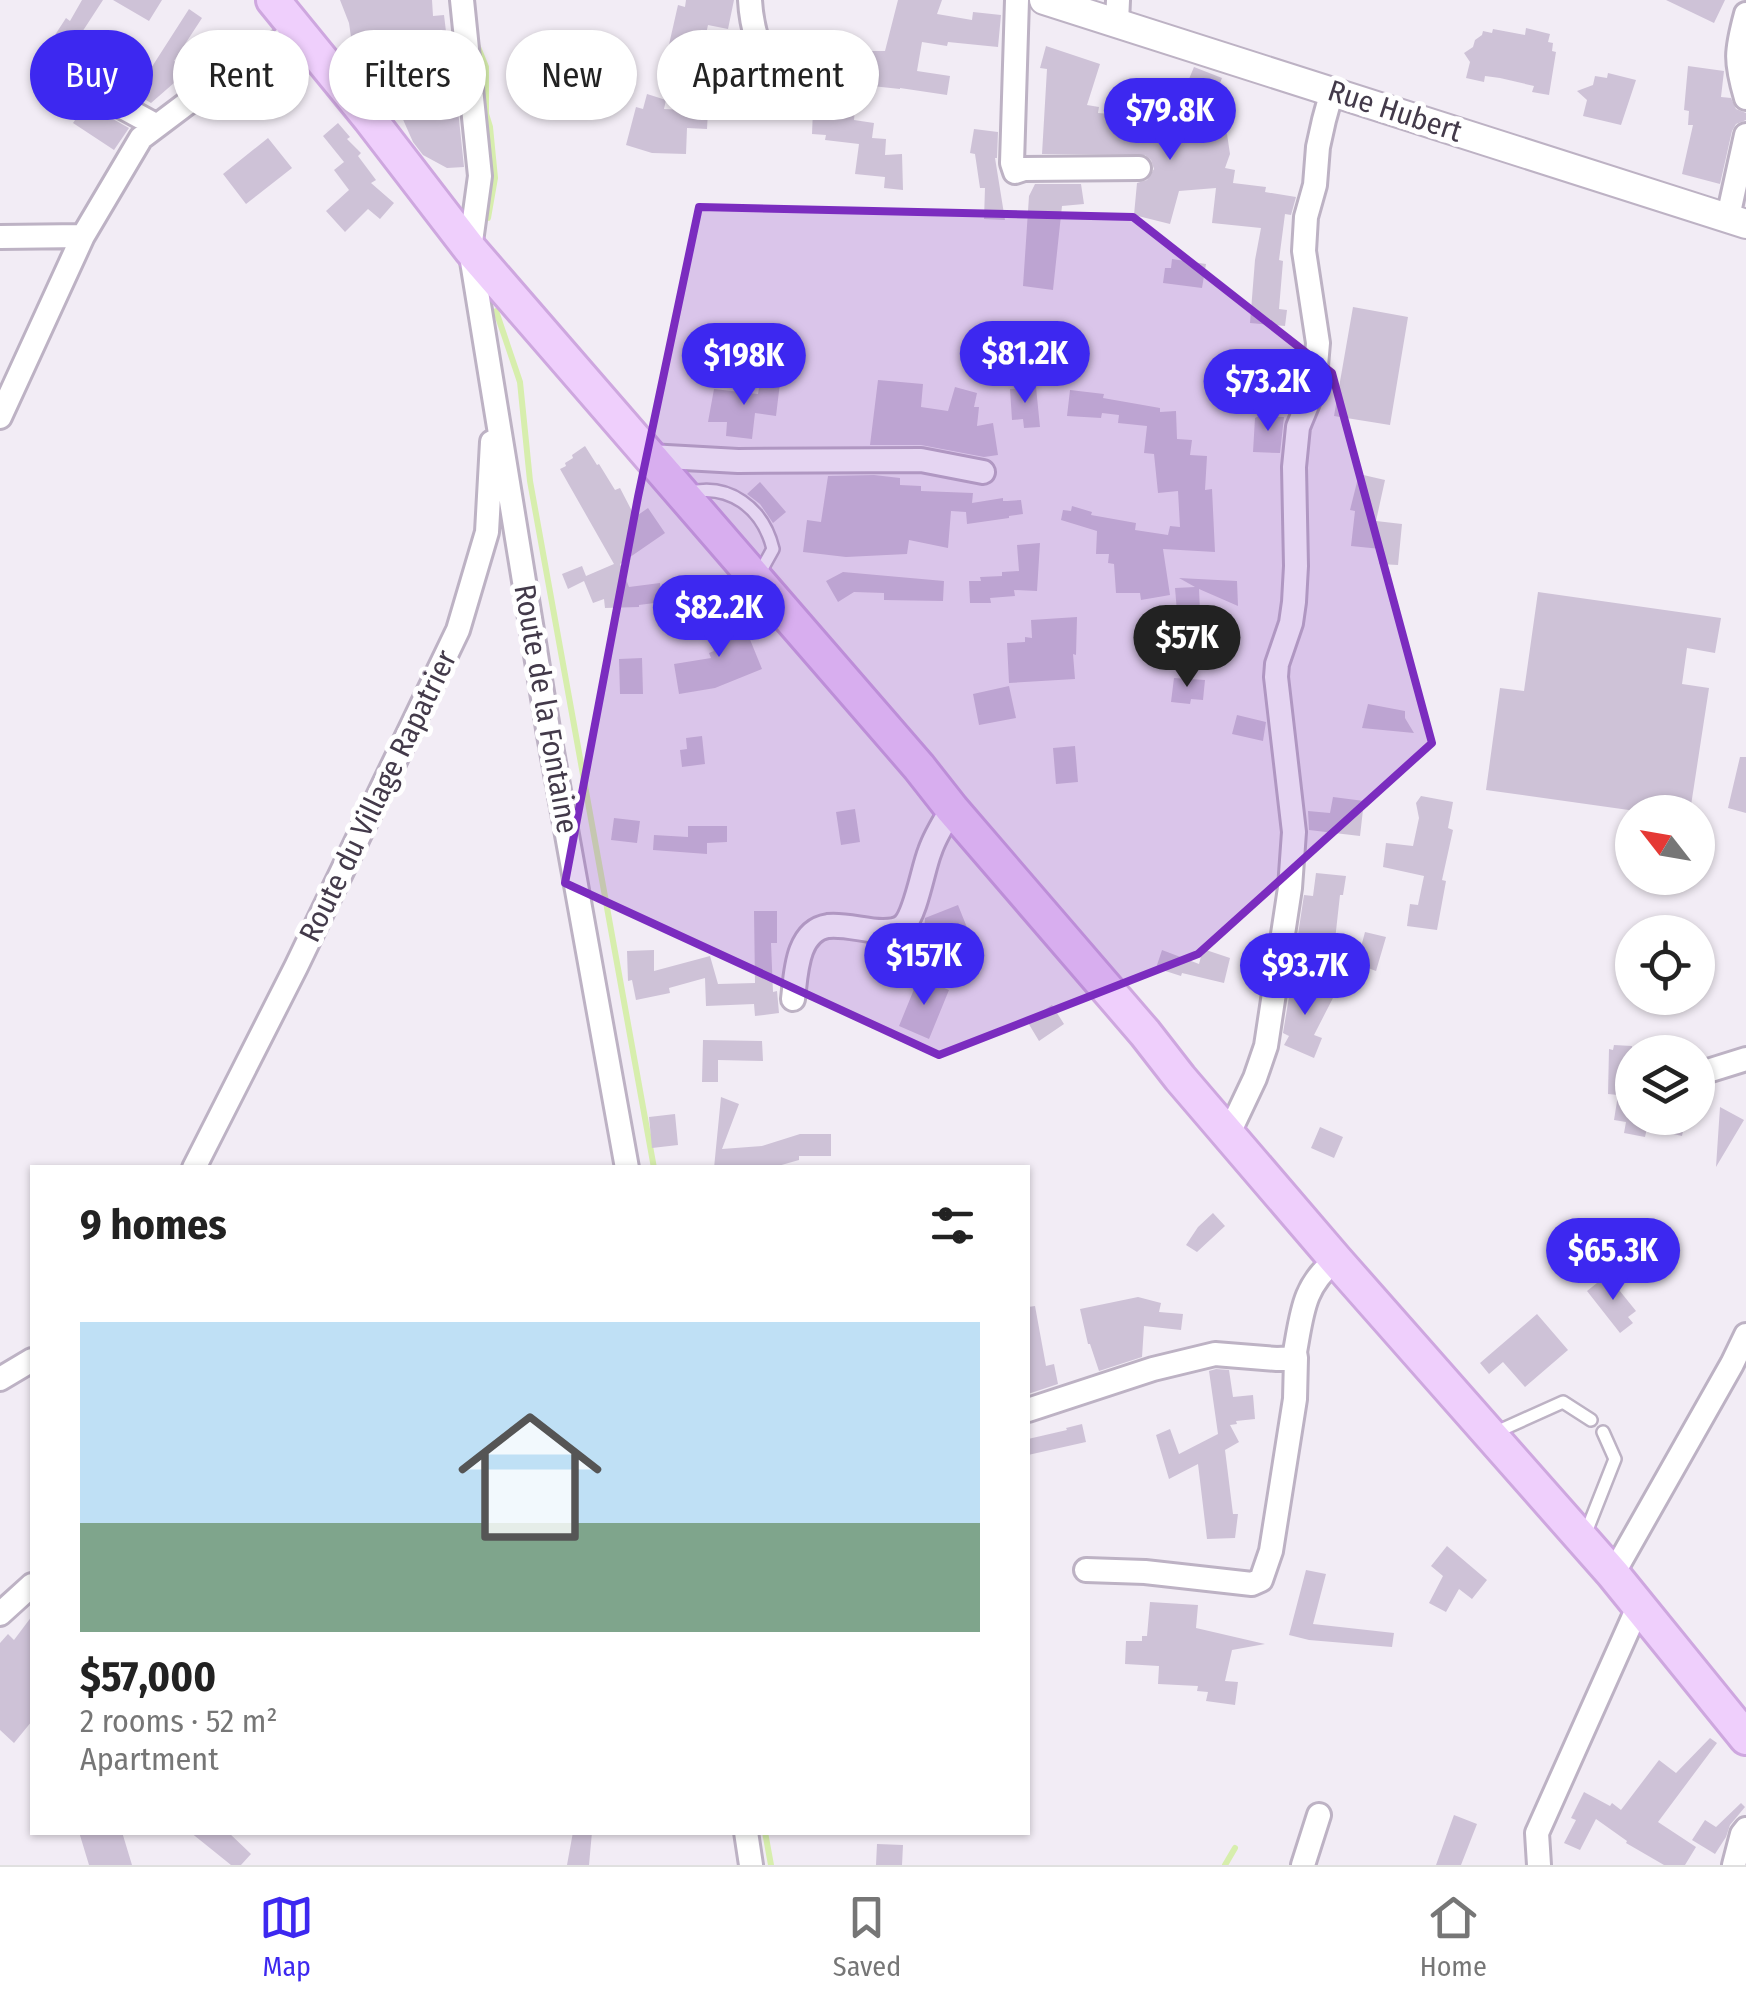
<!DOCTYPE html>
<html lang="en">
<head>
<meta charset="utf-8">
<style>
	:root { --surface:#fff; --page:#f6f6f6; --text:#222; --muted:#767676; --line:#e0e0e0; --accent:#3d28f0 }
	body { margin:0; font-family:"Fira Sans Condensed",sans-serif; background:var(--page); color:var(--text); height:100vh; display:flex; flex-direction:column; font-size:38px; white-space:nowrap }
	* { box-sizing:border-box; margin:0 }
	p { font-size:32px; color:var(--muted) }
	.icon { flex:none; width:55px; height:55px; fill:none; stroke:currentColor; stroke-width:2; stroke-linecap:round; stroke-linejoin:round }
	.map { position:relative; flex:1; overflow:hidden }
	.sheet { position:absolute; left:30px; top:1165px; width:1000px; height:670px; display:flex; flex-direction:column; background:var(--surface); border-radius:0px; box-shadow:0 2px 8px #0004 }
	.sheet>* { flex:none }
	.banner { position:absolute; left:30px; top:30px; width:1000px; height:90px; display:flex; gap:20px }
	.needle { width:65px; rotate:301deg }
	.fabs { position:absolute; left:1615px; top:795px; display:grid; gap:20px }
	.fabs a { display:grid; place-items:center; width:100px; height:100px; border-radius:50%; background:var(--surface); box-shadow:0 2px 8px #0004; font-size:50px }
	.price { position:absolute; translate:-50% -85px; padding:0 22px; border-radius:35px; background:var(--accent); color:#fff; font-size:32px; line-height:65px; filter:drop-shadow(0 2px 5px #0008) }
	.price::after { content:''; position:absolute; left:50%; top:60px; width:30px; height:22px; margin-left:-15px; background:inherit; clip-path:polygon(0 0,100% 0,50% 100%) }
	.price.selected { background:#222; color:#fff }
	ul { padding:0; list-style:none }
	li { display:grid; align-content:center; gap:20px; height:530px; padding:0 50px }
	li+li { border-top:2px solid var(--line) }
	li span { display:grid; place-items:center; height:310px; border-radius:0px; color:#555 }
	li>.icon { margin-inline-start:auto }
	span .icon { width:180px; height:180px; fill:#fffc; stroke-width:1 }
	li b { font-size:42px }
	h2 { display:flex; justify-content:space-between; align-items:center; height:120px; padding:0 50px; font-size:42px }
	.tag { padding:0 35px; border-radius:45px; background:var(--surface); box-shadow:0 2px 8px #0004; font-size:35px; line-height:90px }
	.tag.selected { background:var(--accent); color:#fff }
	.menu { display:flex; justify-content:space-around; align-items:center; height:140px; border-top:2px solid var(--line); background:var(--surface); font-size:28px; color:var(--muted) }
	.menu a { display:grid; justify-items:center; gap:5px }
	.menu .selected { color:var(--accent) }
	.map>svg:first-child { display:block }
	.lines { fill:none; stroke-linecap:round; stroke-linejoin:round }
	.stream { stroke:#d7eead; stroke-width:6 }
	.building { fill:#cec2d7 }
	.service-casing { stroke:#bdb2c4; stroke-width:16 }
	.minor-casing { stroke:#bdb2c4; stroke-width:28 }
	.tertiary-casing { stroke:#bdb2c4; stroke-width:32 }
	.secondary-casing { stroke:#cea7df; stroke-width:38 }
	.service { stroke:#fff; stroke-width:11 }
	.minor { stroke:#fff; stroke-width:22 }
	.tertiary { stroke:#fff; stroke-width:28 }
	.secondary { stroke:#efcffc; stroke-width:32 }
	.marked { fill:#7b2cbf; fill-opacity:0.2; stroke:#7b2cbf; stroke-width:8; stroke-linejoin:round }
	.labels { text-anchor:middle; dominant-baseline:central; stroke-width:10; stroke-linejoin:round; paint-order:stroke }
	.street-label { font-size:30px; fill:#433a4a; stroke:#fff }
</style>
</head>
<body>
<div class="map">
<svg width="1746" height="1865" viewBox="0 0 1746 1865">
	<rect width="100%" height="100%" fill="#f2ecf5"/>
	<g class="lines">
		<!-- stream -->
		<path class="stream" d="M 475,40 L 486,67 L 486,114 L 490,127 L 495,178 L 488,218
			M 496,311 L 520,382 L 530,481 L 654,1168
			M 765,1832 L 771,1865
			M 1225,1865 L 1235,1848"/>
	</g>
	<!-- building -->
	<path class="building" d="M 82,0 L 103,0 L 73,46 L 55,35 L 66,18 L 70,21 Z
		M 113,0 L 162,0 L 149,21 Z
		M 340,0 L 432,0 L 433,16 L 444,15 L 451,73 L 454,72 L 464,167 L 447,168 L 423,155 L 413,142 L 401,115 L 397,93 L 388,95 L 384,81 L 367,84 L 365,81 L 360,58 L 354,58 L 349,23 Z
		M 686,0 L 734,0 L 728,29 L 708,25 L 701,57 L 711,59 L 706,80 L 663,71 L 678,5 L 685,7 Z
		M 898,0 L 942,0 L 937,14 L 972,20 L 973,12 L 1001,15 L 998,47 L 948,42 L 947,46 L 922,42 L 917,71 L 950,76 L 947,95 L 900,88 L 900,89 L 872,86 L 874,65 L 839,65 L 839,51 L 885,51 Z
		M 1666,0 L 1725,0 L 1714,23 Z
		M 189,9 L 202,18 L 174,61 L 187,69 L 182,76 L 151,103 L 139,96 L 150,79 L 146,76 Z
		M 1526,28 L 1550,34 L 1548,42 L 1553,43 L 1552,51 L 1556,52 L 1549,95 L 1532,92 L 1534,86 L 1500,78 L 1485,76 L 1484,82 L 1466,78 L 1470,62 L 1464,53 L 1473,47 L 1475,40 L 1482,35 L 1483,31 L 1492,33 L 1493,29 L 1525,35 Z
		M 1046,46 L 1100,64 L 1087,105 L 1099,107 L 1098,113 L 1123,115 L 1123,119 L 1169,127 L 1194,67 L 1222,78 L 1203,126 L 1227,134 L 1230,154 L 1225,168 L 1235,170 L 1233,183 L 1266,187 L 1265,192 L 1296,197 L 1291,215 L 1285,214 L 1279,260 L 1283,261 L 1279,309 L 1287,310 L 1285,326 L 1250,323 L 1255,260 L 1261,228 L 1212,223 L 1216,188 L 1179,191 L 1170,224 L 1134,215 L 1137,183 L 1147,180 L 1154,169 L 1151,160 L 1145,155 L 1042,154 L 1047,69 L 1040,68 Z
		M 802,48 L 833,58 L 826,81 L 794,71 Z
		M 1688,66 L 1724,71 L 1721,97 L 1731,98 L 1736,109 L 1746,113 L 1746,120 L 1736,124 L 1732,131 L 1720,184 L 1682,174 L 1693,125 L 1688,125 L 1689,111 L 1684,110 Z
		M 1608,73 L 1636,80 L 1621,125 L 1583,116 L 1587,100 L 1577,91 L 1593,85 L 1595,76 L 1607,78 Z
		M 647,94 L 666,100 L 664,109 L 708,111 L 707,129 L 687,128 L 686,154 L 652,153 L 626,145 L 636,107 L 643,109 Z
		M 86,104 L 129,128 L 114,150 L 73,123 Z
		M 829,105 L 855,108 L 854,120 L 874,123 L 872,138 L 886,139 L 885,155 L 902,154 L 903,190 L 884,188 L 885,177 L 855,174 L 859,144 L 825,140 L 826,135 L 812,134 L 813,109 L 829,109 Z
		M 338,123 L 350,137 L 347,139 L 361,153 L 358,156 L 376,180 L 371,183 L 394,203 L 380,219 L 368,209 L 345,232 L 326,211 L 349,190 L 334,170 L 344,162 L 323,136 Z
		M 974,129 L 998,132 L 997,158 L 995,158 L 1005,220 L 984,219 L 985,188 L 980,188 L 975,154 L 970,153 Z
		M 268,138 L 292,168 L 246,204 L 223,174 Z
		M 1035,184 L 1081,184 L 1084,204 L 1062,206 L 1053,290 L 1023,286 L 1029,196 Z
		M 1172,259 L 1206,264 L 1202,288 L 1163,283 L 1165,268 L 1171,268 Z
		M 1353,307 L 1408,317 L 1390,425 L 1334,416 Z
		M 878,380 L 923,384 L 921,407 L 948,411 L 955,387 L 977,393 L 974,407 L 979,407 L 977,426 L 993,423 L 998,455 L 984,457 L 921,445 L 870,445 Z
		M 760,381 L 780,383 L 776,416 L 755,413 L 752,439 L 726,436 L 727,422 L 708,422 L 714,389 L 758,394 Z
		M 1036,387 L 1040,427 L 1024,428 L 1023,419 L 1012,420 L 1010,389 Z
		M 1070,390 L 1104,394 L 1103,398 L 1160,408 L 1160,412 L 1176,411 L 1177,439 L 1192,440 L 1190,455 L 1207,456 L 1205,490 L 1212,489 L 1215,552 L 1163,549 L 1170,595 L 1141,600 L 1140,593 L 1116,593 L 1114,564 L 1108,563 L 1109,554 L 1096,554 L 1097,531 L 1061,520 L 1063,510 L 1071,511 L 1072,506 L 1092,512 L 1091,515 L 1136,523 L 1135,530 L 1168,535 L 1170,526 L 1180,527 L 1178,491 L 1158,493 L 1154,454 L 1144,453 L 1147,426 L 1118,423 L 1119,415 L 1102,413 L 1101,418 L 1067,416 Z
		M 1259,416 L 1284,417 L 1280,453 L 1253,452 L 1255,418 Z
		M 585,446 L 597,465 L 599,464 L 615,490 L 620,488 L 635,517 L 648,508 L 665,533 L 620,564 L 629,587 L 660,583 L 662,602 L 639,605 L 639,607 L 605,608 L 604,599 L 593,603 L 584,581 L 568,589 L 562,574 L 582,566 L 586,576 L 614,564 L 560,469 L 566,466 L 565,463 L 573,458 L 572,455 Z
		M 1359,474 L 1385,480 L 1376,521 L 1402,524 L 1398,565 L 1379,564 L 1381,549 L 1351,546 L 1355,511 L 1350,510 Z
		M 874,475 L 900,478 L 900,485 L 921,486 L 921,491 L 973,493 L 972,503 L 1003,498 L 1003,501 L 1007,501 L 1021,500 L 1023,514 L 1009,516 L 1009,518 L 967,524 L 966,512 L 951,511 L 948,548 L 909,540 L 907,554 L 846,557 L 803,552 L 807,520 L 821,522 L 828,476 Z
		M 760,482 L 786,512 L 773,523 L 760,504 L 747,494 Z
		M 1040,543 L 1037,591 L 1014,590 L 1015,596 L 990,598 L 991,603 L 970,603 L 969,581 L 981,581 L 980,577 L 1002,576 L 1002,572 L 1019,571 L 1017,545 Z
		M 843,572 L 944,581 L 943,601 L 884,600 L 884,593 L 854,592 L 838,602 L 826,581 Z
		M 1179,578 L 1237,581 L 1238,606 L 1199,589 L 1200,611 L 1177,612 L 1175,588 L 1195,587 Z
		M 1538,592 L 1721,618 L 1715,653 L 1687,648 L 1682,684 L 1709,688 L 1690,812 L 1643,812 L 1486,790 L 1500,688 L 1524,691 Z
		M 728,617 L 731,626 L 736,624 L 743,639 L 749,637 L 762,669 L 715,688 L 679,694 L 674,664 L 711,658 L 709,653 L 714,651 L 704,627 Z
		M 1077,617 L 1076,655 L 1073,654 L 1075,679 L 1009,683 L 1007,643 L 1025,642 L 1025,637 L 1032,638 L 1031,620 Z
		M 642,658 L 643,694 L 620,694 L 619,659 Z
		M 1174,678 L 1205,680 L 1203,700 L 1191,699 L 1190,704 L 1171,702 Z
		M 1009,686 L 1016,718 L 979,725 L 973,694 Z
		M 1368,704 L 1405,711 L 1405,718 L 1414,733 L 1362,728 Z
		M 1237,715 L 1266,722 L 1263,741 L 1232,734 Z
		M 702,736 L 705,764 L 682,767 L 680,750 L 687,749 L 686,738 Z
		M 1075,746 L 1078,782 L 1056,784 L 1053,748 Z
		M 1740,757 L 1746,757 L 1746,813 L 1728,808 Z
		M 1421,796 L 1453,802 L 1448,828 L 1453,830 L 1442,880 L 1446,881 L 1437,930 L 1407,926 L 1410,904 L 1418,905 L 1424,876 L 1383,867 L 1386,843 L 1413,846 L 1419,818 L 1416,803 Z
		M 1333,797 L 1364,801 L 1360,836 L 1309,830 L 1308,811 L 1330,813 Z
		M 855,809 L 860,842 L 841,845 L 836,812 Z
		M 614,818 L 640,821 L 637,843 L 611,840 Z
		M 688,826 L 727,826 L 727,842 L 707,843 L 707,854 L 653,850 L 654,835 L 688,837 Z
		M 1316,873 L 1346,876 L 1343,895 L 1340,895 L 1335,940 L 1361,947 L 1365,932 L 1386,937 L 1376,971 L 1336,956 L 1335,963 L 1318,959 L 1319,957 L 1296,948 L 1304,895 L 1313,896 Z
		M 958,905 L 972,940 L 926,960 L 916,936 L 924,932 L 925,918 Z
		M 754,911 L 777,911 L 777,943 L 771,943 L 773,992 L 777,991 L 779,1013 L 755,1016 L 754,1004 L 706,1006 L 705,978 L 669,988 L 670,993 L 636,1000 L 632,980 L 628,981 L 627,951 L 654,950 L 654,971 L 710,956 L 718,984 L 755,983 Z
		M 1203,949 L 1230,958 L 1224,983 L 1182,973 L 1181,976 L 1156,968 L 1162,950 L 1199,964 Z
		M 919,977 L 949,990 L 929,1039 L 899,1026 Z
		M 1294,982 L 1319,989 L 1334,996 L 1314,1035 L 1322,1038 L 1314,1058 L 1284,1045 L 1289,1036 L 1283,1033 L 1289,997 Z
		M 1052,1005 L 1064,1024 L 1039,1041 L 1027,1021 Z
		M 703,1040 L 762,1041 L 763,1061 L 718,1060 L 718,1082 L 702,1082 Z
		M 1614,1045 L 1632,1046 L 1632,1118 L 1668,1118 L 1685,1121 L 1682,1136 L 1647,1128 L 1645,1137 L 1624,1133 L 1626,1122 L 1614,1120 L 1618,1095 L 1608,1094 L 1609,1049 L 1613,1050 Z
		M 721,1097 L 739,1104 L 722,1149 L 762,1146 L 800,1134 L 831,1134 L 831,1156 L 799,1156 L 799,1160 L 771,1168 L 714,1168 Z
		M 1720,1107 L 1744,1120 L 1716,1167 Z
		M 675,1114 L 678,1145 L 652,1148 L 649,1117 Z
		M 1320,1127 L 1343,1137 L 1334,1158 L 1311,1148 Z
		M 1213,1213 L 1225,1226 L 1197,1252 L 1186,1245 L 1198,1227 Z
		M 1607,1275 L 1636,1311 L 1628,1317 L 1633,1323 L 1620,1333 L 1587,1291 Z
		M 1138,1297 L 1161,1303 L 1159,1312 L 1183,1314 L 1181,1330 L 1144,1326 L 1142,1357 L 1099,1371 L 1090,1344 L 1088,1344 L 1080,1309 Z
		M 1035,1306 L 1046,1366 L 1054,1364 L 1058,1384 L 1028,1394 L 1028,1307 Z
		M 1537,1314 L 1568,1350 L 1525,1387 L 1503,1362 L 1489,1374 L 1480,1363 Z
		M 1216,1369 L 1229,1370 L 1233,1397 L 1253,1395 L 1255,1419 L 1236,1421 L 1237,1424 L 1230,1425 L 1239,1442 L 1225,1450 L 1233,1514 L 1238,1514 L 1235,1538 L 1207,1539 L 1198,1464 L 1169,1479 L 1156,1435 L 1170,1429 L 1179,1454 L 1218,1434 L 1209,1371 Z
		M 1082,1424 L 1086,1442 L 1028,1455 L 1028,1439 L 1067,1430 L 1066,1428 Z
		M 1447,1546 L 1487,1580 L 1472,1599 L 1459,1589 L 1446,1612 L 1429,1603 L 1443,1576 L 1431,1566 Z
		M 1306,1570 L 1326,1574 L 1313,1624 L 1394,1633 L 1392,1647 L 1309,1640 L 1289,1635 Z
		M 1150,1602 L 1198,1605 L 1196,1628 L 1265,1644 L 1232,1650 L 1225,1681 L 1238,1682 L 1235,1705 L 1206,1701 L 1208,1692 L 1197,1691 L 1198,1686 L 1158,1684 L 1159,1666 L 1125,1664 L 1126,1641 L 1142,1641 L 1142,1636 L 1147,1636 Z
		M 32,1616 L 32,1721 L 14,1743 L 0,1730 L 0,1643 L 8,1634 L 14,1640 Z
		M 1710,1738 L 1717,1743 L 1658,1822 L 1696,1847 L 1685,1865 L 1664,1865 L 1626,1843 L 1627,1841 L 1596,1819 L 1580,1850 L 1564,1843 L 1576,1820 L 1571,1818 L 1584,1792 L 1610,1806 L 1612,1803 L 1621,1810 L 1659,1760 L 1676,1773 Z
		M 1741,1803 L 1745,1807 L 1730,1825 L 1726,1837 L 1715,1854 L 1692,1840 L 1705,1820 L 1716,1827 Z
		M 1454,1815 L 1477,1824 L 1461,1865 L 1436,1865 Z
		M 79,1832 L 122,1832 L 132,1865 L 89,1865 Z
		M 190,1832 L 228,1832 L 251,1854 L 241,1865 L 231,1865 Z
		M 573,1832 L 592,1832 L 589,1865 L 567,1865 Z
		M 877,1844 L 903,1845 L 902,1865 L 876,1865 Z"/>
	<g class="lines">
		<!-- service casing -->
		<g class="service-casing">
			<path id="service" d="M 687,493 C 729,482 763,508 773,549 L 758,576
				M 1494,1433 L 1563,1402 L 1591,1420
				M 1585,1535 L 1615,1459 L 1603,1432"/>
		</g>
		<!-- minor casing -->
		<g class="minor-casing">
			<path id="minor" d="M 462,0 L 480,176 L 470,249 L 549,735 L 627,1168
				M 750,0 C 751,22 760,64 778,78 C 787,85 798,90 807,96
				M 1017,0 L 1012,163 L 1015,172 L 1024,169 L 1139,168
				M 1746,14 C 1736,51 1735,61 1746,98
				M 1117,22 L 1118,0
				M 62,74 L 157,126
				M 1728,217 L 1746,135
				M 0,237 L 83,236
				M 0,417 L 83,236 L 141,138 L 230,71 L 297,31
				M 649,456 L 738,461 L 921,460 L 983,472
				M 793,999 C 796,975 796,931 828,926 C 845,924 865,931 883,931 C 890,931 899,930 904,925 C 916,913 923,868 930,851 C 935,836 944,822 952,809
				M 1698,1074 L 1746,1059
				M 1229,1133 L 1255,1078 L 1266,1046 L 1290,888 L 1294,832 L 1276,677 L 1277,664 L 1291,623 L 1294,602 L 1296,566 L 1294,467 L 1298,427 L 1314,388 L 1318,343 L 1304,251 L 1306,217 L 1315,185 L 1318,147 L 1324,120 L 1332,91
				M 194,1168 L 296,967 L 458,630 L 487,532 L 492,442
				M 0,1379 L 32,1360
				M 1028,1410 L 1153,1369 L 1215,1354 L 1277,1359 L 1296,1358 L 1295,1352 C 1302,1314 1303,1285 1336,1260
				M 1086,1570 L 1145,1572 L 1252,1584 L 1261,1580 L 1271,1551 L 1295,1399 L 1296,1358
				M 1613,1574 L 1732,1364 L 1746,1335
				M 0,1614 L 32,1585
				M 746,1832 L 751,1865
				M 1303,1865 L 1319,1815
				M 1539,1865 L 1537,1833 L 1639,1605
				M 1734,1865 L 1742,1834 L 1746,1829"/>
		</g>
		<!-- tertiary casing -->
		<g class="tertiary-casing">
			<path id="tertiary" d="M 1044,0 L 1746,224"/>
		</g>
		<!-- secondary casing -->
		<g class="secondary-casing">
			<path id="secondary" d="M 273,0 L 370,119 L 470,249 L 919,767 L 952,809 L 1145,1033 L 1180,1078 L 1336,1260 L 1613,1574 L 1746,1738"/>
		</g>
		<!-- service -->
		<use href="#service" class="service"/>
		<!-- minor -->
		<use href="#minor" class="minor"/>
		<!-- tertiary -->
		<use href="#tertiary" class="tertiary"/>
		<!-- secondary -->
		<use href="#secondary" class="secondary"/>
	</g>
	<!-- marked area -->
	<path class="marked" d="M 699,207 L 1133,217 L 1332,373 L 1432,743 L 1198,954 L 939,1055 L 565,883 L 638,497 Z"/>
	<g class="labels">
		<!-- street labels -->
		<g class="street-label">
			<text transform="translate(1395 111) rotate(18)">Rue Hubert</text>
			<text transform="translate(546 709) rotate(80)">Route de la Fontaine</text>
			<text transform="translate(378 796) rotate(-64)">Route du Village Rapatrier</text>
		</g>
	</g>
</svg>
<div class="fabs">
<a><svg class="needle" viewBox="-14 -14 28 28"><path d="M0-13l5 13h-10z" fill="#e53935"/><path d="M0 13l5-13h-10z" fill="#767676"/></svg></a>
<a><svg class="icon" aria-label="locate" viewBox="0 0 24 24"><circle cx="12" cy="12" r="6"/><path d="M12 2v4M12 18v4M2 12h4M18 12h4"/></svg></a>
<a><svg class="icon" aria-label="layers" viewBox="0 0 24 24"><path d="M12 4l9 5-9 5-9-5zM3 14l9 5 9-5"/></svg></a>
</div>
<b class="price" style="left:1170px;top:163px">$79.8K</b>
<b class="price" style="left:1025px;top:406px">$81.2K</b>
<b class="price" style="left:744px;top:408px">$198K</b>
<b class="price" style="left:1268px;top:434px">$73.2K</b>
<b class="price" style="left:719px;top:660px">$82.2K</b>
<b class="price selected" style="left:1187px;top:690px">$57K</b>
<b class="price" style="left:924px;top:1008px">$157K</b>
<b class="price" style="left:1305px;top:1018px">$93.7K</b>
<b class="price" style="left:1613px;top:1303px">$65.3K</b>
<div class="banner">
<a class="tag selected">Buy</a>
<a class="tag">Rent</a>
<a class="tag">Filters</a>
<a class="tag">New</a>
<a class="tag">Apartment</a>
</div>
<section class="sheet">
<h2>9 homes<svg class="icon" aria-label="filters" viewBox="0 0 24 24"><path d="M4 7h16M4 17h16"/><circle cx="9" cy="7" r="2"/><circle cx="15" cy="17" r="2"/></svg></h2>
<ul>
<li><span style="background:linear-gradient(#bfe0f5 65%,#7fa58c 0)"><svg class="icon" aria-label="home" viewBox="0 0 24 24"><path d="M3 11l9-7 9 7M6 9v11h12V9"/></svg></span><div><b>$57,000</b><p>2 rooms · 52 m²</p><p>Apartment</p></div></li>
</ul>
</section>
</div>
<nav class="menu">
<a class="selected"><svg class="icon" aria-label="map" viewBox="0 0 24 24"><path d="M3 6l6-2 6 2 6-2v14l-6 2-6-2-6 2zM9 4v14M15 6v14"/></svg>Map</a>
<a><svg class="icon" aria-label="saved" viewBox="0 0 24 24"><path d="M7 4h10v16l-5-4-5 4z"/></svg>Saved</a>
<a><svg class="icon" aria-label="home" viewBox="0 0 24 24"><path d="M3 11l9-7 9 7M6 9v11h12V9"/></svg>Home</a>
</nav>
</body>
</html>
